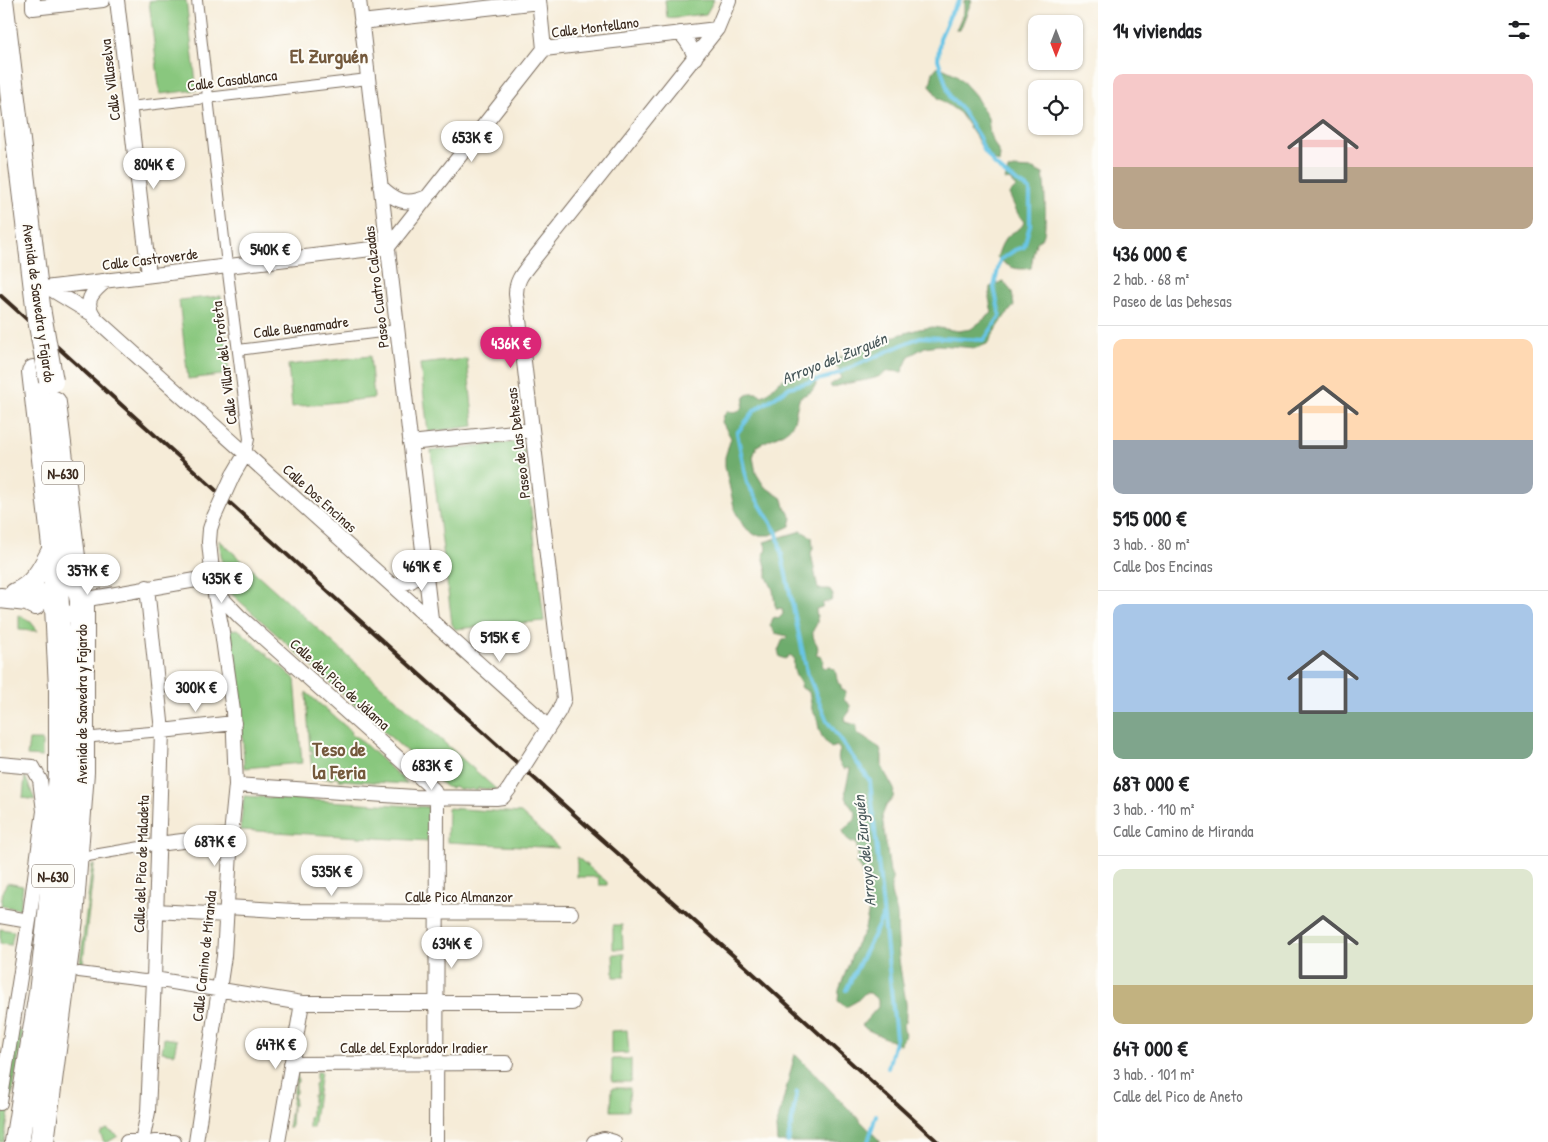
<!DOCTYPE html>
<html lang="es">
<head>
<meta charset="utf-8">
<style>
	:root { --surface:#fff; --page:#f2f2f2; --text:#202124; --muted:#757577; --line:#e0e0e0; --accent:#db2777 }
	body { margin:0; font-family:"Patrick Hand",sans-serif; background:var(--page); color:var(--text); height:100vh; display:flex; flex-direction:column; font-size:19px; white-space:nowrap }
	* { box-sizing:border-box; margin:0 }
	p { font-size:16px; color:var(--muted) }
	.icon { flex:none; width:28px; height:28px; fill:none; stroke:currentColor; stroke-width:2; stroke-linecap:round; stroke-linejoin:round }
	.map { position:relative; flex:1; overflow:hidden }
	.sheet { display:flex; flex-direction:column; background:var(--surface); width:450px }
	.sheet>* { flex:none }
	.needle { width:32px; rotate:180deg }
	.controls { position:absolute; left:1028px; top:15px; display:grid; gap:10px }
	.controls a { display:grid; place-items:center; width:55px; height:55px; border-radius:10px; background:var(--surface); box-shadow:0 1px 4px #0004; font-size:25px }
	.price { position:absolute; translate:-50% -42px; padding:0 11px; border-radius:18px; background:#fff; color:#222; font-size:16px; line-height:32px; filter:drop-shadow(0 1px 2px #0008) }
	.price::after { content:''; position:absolute; left:50%; top:30px; width:15px; height:11px; margin-left:-8px; background:inherit; clip-path:polygon(0 0,100% 0,50% 100%) }
	.price.current { background:var(--accent); color:#fff }
	ul { padding:0; list-style:none }
	li { display:grid; align-content:center; gap:10px; height:265px; padding:0 15px }
	li+li { border-top:1px solid var(--line) }
	li span { display:grid; place-items:center; height:155px; border-radius:10px; color:#555 }
	li>.icon { margin-inline-start:auto }
	span .icon { width:90px; height:90px; fill:#fffc; stroke-width:1 }
	li b { font-size:21px }
	h2 { display:flex; justify-content:space-between; align-items:center; height:60px; padding:0 15px; font-size:21px }
	main { display:flex; flex:1; min-height:0 }
	.map>svg:first-child { display:block }
	.green { fill:#89c77e; stroke:#62784e }
	.forest { fill:#6eac6d; stroke:#546b46 }
	.lines { fill:none; stroke-linecap:round; stroke-linejoin:round }
	.stream { stroke:#68c5e6; stroke-width:4 }
	.pedestrian-casing { stroke:#7c6e5f; stroke-width:12 }
	.minor-casing { stroke:#7c6e5f; stroke-width:16 }
	.secondary-casing { stroke:#7c6e5f; stroke-width:22 }
	.trunk-casing { stroke:#7c6e5f; stroke-width:26 }
	.pedestrian { stroke:#fff; stroke-width:10 }
	.minor { stroke:#fff; stroke-width:14 }
	.secondary { stroke:#fff; stroke-width:20 }
	.trunk { stroke:#fff; stroke-width:24 }
	.rail { stroke:#3b2a1e; stroke-width:4 }
	.minor-bridge-casing { stroke:#7c6e5f; stroke-width:16; stroke-linecap:butt }
	.trunk-bridge-casing { stroke:#7c6e5f; stroke-width:26; stroke-linecap:butt }
	.minor-bridge { stroke:#fff; stroke-width:14 }
	.trunk-bridge { stroke:#fff; stroke-width:24 }
	.labels { text-anchor:middle; dominant-baseline:central; stroke-width:4; stroke-linejoin:round; paint-order:stroke }
	.shield { fill:#fdfcf7; stroke:#75695f; stroke-width:1 }
	.shield-label { font-size:14px; font-weight:bold; fill:#3b2a1e }
	.street-label { font-size:15px; fill:#3b2a1e; stroke:#fdfcf7 }
	.water-label { font-size:16px; font-style:italic; fill:#48585a; stroke:#fdfcf7 }
	.district-label { font-size:20px; font-weight:bold; fill:#74593c; stroke:#fdfcf7 }
</style>
</head>
<body>
<main>
<div class="map">
<svg width="1098" height="1142" viewBox="0 0 1098 1142">
	<rect width="100%" height="100%" fill="#fdfcf7"/>
	<filter id="ink" filterUnits="userSpaceOnUse"><feTurbulence type="fractalNoise" baseFrequency=".02" numOctaves="2"/><feDisplacementMap in="SourceGraphic" scale="10" xChannelSelector="R" yChannelSelector="G"/><feConvolveMatrix kernelMatrix="1 2 1 2 8 2 1 2 1" color-interpolation-filters="sRGB"/></filter>
	<filter id="wash" filterUnits="userSpaceOnUse"><feTurbulence type="fractalNoise" baseFrequency=".0096" numOctaves="4" result="noise"/><feDisplacementMap in="SourceGraphic" scale="20" xChannelSelector="R" yChannelSelector="G"/><feGaussianBlur stdDeviation="1.12" result="paint"/><feColorMatrix in="noise" values="0 0 0 0 0 0 0 0 0 0 0 0 0 0 0 0 0 1.4 0 .05"/><feComposite in="paint" operator="in"/></filter>
	<g filter="url(#wash)">
		<rect width="100%" height="100%" fill="#f6ecd8"/>
		<!-- green -->
		<path class="green" d="M 156,0 L 186,0 L 197,90 L 160,94 L 149,1 Z
			M 665,0 L 714,0 L 706,14 L 667,18 Z
			M 221,296 L 229,374 L 188,379 L 179,300 Z
			M 370,356 L 374,398 L 292,407 L 288,365 Z
			M 467,359 L 474,426 L 428,432 L 420,364 Z
			M 516,442 L 524,450 L 544,621 L 455,629 L 452,624 L 431,451 Z
			M 219,540 L 497,790 L 478,788 L 476,791 L 471,789 L 469,790 L 459,789 L 454,786 L 452,788 L 446,787 L 226,589 Z
			M 19,615 L 30,621 L 38,631 L 19,630 Z
			M 238,629 L 295,679 L 302,763 L 244,768 L 242,714 L 230,630 Z
			M 306,692 L 352,732 L 351,734 L 355,737 L 356,736 L 407,783 L 406,784 L 339,780 L 339,777 L 333,777 L 333,779 L 313,778 L 310,754 L 313,754 L 313,751 L 310,751 Z
			M 29,740 L 42,740 L 42,757 L 27,756 Z
			M 25,776 L 35,800 L 23,798 Z
			M 244,796 L 428,807 L 428,841 L 240,830 Z
			M 448,808 L 521,813 L 559,848 L 447,842 Z
			M 577,857 L 607,882 L 607,885 L 599,885 L 598,877 L 577,877 Z
			M 92,865 L 94,865 L 83,963 L 80,963 Z
			M 7,883 L 23,886 L 20,909 L 1,906 L 3,890 Z
			M 613,925 L 622,925 L 623,949 L 613,949 Z
			M 0,929 L 14,931 L 11,945 L 0,944 Z
			M 613,954 L 624,954 L 625,977 L 614,977 Z
			M 17,1030 L 23,1032 L 4,1142 L 0,1142 L 0,1134 Z
			M 627,1030 L 629,1053 L 611,1054 L 611,1031 Z
			M 164,1038 L 177,1040 L 174,1054 L 162,1052 Z
			M 612,1059 L 631,1059 L 631,1082 L 612,1082 Z
			M 297,1072 L 298,1082 L 296,1083 L 296,1093 L 294,1094 L 295,1105 L 292,1105 L 291,1128 L 288,1128 Z
			M 316,1072 L 321,1072 L 313,1128 L 309,1128 L 309,1117 L 311,1116 L 311,1105 L 313,1105 L 313,1095 L 315,1095 L 314,1084 L 316,1083 Z
			M 612,1088 L 630,1088 L 628,1111 L 611,1111 Z
			M 107,1129 L 118,1136 L 108,1142 L 104,1142 L 100,1133 Z"/>
		<!-- forest -->
		<path class="forest" d="M 964,0 L 972,0 L 960,30 L 956,30 L 964,11 Z
			M 938,66 L 957,75 L 975,95 L 988,118 L 990,135 L 1000,155 L 999,163 L 985,154 L 976,137 L 960,113 L 938,98 L 930,85 L 933,72 Z
			M 1013,168 L 1033,169 L 1043,174 C 1045,183 1047,230 1043,237 C 1042,239 1039,240 1037,242 C 1034,246 1032,262 1031,268 C 1015,271 1008,267 997,257 C 1000,249 1002,241 1009,235 C 1015,230 1021,230 1024,222 L 1018,214 L 1009,194 L 1016,187 L 1012,181 L 1005,180 L 1008,170 Z
			M 1003,281 L 1012,292 L 1014,306 L 1005,316 L 987,344 L 976,348 L 938,345 L 925,347 L 909,356 L 902,372 C 898,372 893,371 890,371 C 884,372 880,377 875,378 C 861,382 846,382 832,388 L 830,385 L 841,378 L 839,369 L 834,365 L 840,356 L 848,358 L 856,356 L 862,349 L 871,343 L 919,329 L 933,327 L 958,331 L 971,329 L 992,313 L 989,298 L 990,287 Z
			M 813,376 L 815,378 L 816,385 L 811,392 L 800,397 C 797,405 796,413 794,421 C 790,434 768,439 757,446 L 753,457 L 756,473 L 764,486 L 783,499 L 785,507 L 792,518 L 790,526 L 771,535 L 755,535 L 744,527 L 735,511 L 725,467 L 725,457 L 731,438 L 722,422 L 724,415 L 728,411 L 735,412 L 742,409 L 745,397 L 750,393 L 758,393 L 762,396 C 771,392 770,389 777,383 C 786,375 801,377 813,376 Z
			M 801,531 L 812,537 L 813,548 L 811,553 L 818,589 L 829,589 L 833,595 L 831,601 L 823,603 L 822,607 L 816,609 C 816,613 818,619 817,623 C 816,627 812,629 813,635 C 814,644 821,644 816,655 L 821,657 L 824,661 L 822,665 L 825,668 L 830,667 L 835,670 L 838,683 L 841,685 L 841,689 L 846,692 L 844,700 L 850,705 L 850,711 L 845,718 L 846,722 L 856,725 L 858,734 L 880,748 L 882,755 L 882,767 L 894,789 L 893,798 L 886,806 L 882,816 L 890,872 L 893,880 C 887,891 895,902 897,914 C 898,923 897,932 898,941 C 898,962 903,982 906,1003 C 907,1009 905,1015 906,1022 L 903,1025 L 905,1036 L 900,1045 L 866,1029 L 862,1025 L 878,1007 L 878,1000 L 870,993 L 865,993 L 857,1001 L 846,1007 L 838,1001 L 839,990 L 856,944 L 864,932 L 869,910 L 861,868 L 856,864 L 858,853 L 856,843 C 849,842 844,837 843,830 L 855,820 L 856,813 C 839,793 847,790 850,768 L 844,769 C 838,763 837,758 840,750 L 837,746 L 831,748 L 823,739 L 819,729 L 817,718 L 812,710 L 809,692 L 800,687 L 801,683 C 794,676 793,668 794,658 L 790,655 L 785,659 L 780,657 L 778,651 L 783,639 L 787,638 L 787,636 L 775,633 L 770,626 L 773,618 L 776,617 L 778,619 L 783,614 L 782,608 L 777,609 L 775,605 L 773,590 L 767,577 L 767,571 L 763,555 L 767,550 L 764,542 Z
			M 795,1054 L 881,1142 L 777,1142 L 776,1128 Z"/>
		<g class="lines">
			<!-- stream -->
			<path class="stream" d="M 846,990 L 883,916
				M 888,1068 L 896,1038 L 870,781 L 827,721 L 807,672 L 777,533 L 747,483 L 737,433 L 755,410 L 790,387 L 829,377 L 920,337 L 984,340 L 1000,316 L 994,287 L 1000,260 L 1015,250 L 1024,247 L 1030,225 L 1030,190 L 1007,175 L 995,165 L 984,150 L 979,137 L 960,107 L 950,97 L 938,59 L 940,38 L 951,13 L 960,0
				M 788,1142 L 797,1092
				M 868,1142 L 876,1115"/>
		</g>
	</g>
	<g filter="url(#ink)">
		<g class="lines">
			<!-- pedestrian casing -->
			<g class="pedestrian-casing">
				<path id="pedestrian" d="M 197,0 L 227,265 L 249,439 L 246,453
					M 130,107 L 368,79
					M 238,350 L 397,330
					M 82,738 L 162,731
					M 76,858 L 158,844
					M 79,972 L 144,980 L 154,979"/>
			</g>
			<!-- minor casing -->
			<g class="minor-casing">
				<path id="minor" d="M 33,0 L 33,8 L 103,0
					M 117,0 L 149,275
					M 359,0 L 431,619
					M 361,22 L 539,2
					M 680,33 C 688,41 692,48 695,58
					M 544,49 L 717,29
					M 380,186 C 395,201 406,206 427,197
					M 388,247 L 544,49 L 539,0
					M 107,280 C 92,292 81,302 97,320 L 535,714 L 548,728
					M 49,288 L 92,314
					M 36,289 L 388,247
					M 410,443 L 532,430
					M 233,475 L 246,453
					M 394,586 L 411,581 L 425,571
					M 214,590 L 240,617 L 433,789 L 437,797 L 436,1142
					M 82,600 L 213,577
					M 162,731 L 234,723
					M 534,750 L 559,711 L 564,699 L 516,294 C 516,282 521,275 529,265 L 717,29 L 729,0
					M 0,764 L 33,767 L 40,780 L 44,811 L 29,921 L 0,1103
					M 236,785 L 414,797 L 496,798 L 503,797 L 509,789
					M 158,844 L 231,835
					M 227,907 L 294,911 L 571,913
					M 156,911 L 226,915
					M 0,916 L 29,921
					M 154,979 L 302,1003 L 572,1003
					M 291,1064 L 506,1063
					M 127,1142 L 139,1142
					M 142,1142 L 148,1112 L 154,979 L 162,731 L 147,587
					M 154,1142 L 174,1142
					M 196,1142 L 224,956 L 231,835 L 236,785 L 233,711 L 221,625 L 214,590 L 209,542 L 210,529 L 214,517
					M 278,1142 L 302,1003
					M 594,1142 L 604,1139 L 614,1142"/>
			</g>
			<!-- secondary casing -->
			<g class="secondary-casing">
				<path id="secondary" d="M 20,591 C 48,590 45,599 64,614
					M 15,593 C 36,585 44,565 54,546
					M 0,598 L 27,601 L 35,605"/>
			</g>
			<!-- trunk casing -->
			<g class="trunk-casing">
				<path id="trunk" d="M 1,0 L 39,314
					M 17,1142 L 41,993 L 50,915 L 61,774 L 61,688 L 54,546 L 34,372
					M 42,1142 L 71,919 L 82,772 L 82,600 L 74,565 L 54,403"/>
			</g>
			<!-- pedestrian -->
			<use href="#pedestrian" class="pedestrian"/>
			<!-- minor -->
			<use href="#minor" class="minor"/>
			<!-- secondary -->
			<use href="#secondary" class="secondary"/>
			<!-- trunk -->
			<use href="#trunk" class="trunk"/>
			<!-- rail -->
			<path class="rail" d="M 0,295 L 587,826 L 745,966 L 938,1142"/>
			<!-- minor-bridge casing -->
			<g class="minor-bridge-casing">
				<path id="minor-bridge" d="M 214,517 L 233,475
					M 509,789 L 534,750"/>
			</g>
			<!-- trunk-bridge casing -->
			<g class="trunk-bridge-casing">
				<path id="trunk-bridge" d="M 39,314 L 51,381"/>
			</g>
			<!-- minor-bridge -->
			<use href="#minor-bridge" class="minor-bridge"/>
			<!-- trunk-bridge -->
			<use href="#trunk-bridge" class="trunk-bridge"/>
		</g>
	</g>
	<g class="labels">
		<!-- shield labels -->
		<g class="shield">
			<rect x="42" y="461.5" width="42" height="23" rx="4"/>
			<rect x="32" y="864.5" width="42" height="23" rx="4"/>
		</g>
		<g class="shield-label">
			<text x="63" y="473">N-630</text>
			<text x="53" y="876">N-630</text>
		</g>
		<!-- street labels -->
		<g class="street-label">
			<text transform="translate(595 27) rotate(-7)">Calle Montellano</text>
			<text transform="translate(110 80) rotate(-97)">Calle Villaselva</text>
			<text transform="translate(232 80) rotate(-7)">Calle Casablanca</text>
			<text transform="translate(150 259) rotate(-7)">Calle Castroverde</text>
			<text transform="translate(376 287) rotate(-97)">Paseo Cuatro Calzadas</text>
			<text transform="translate(39 303) rotate(82)">Avenida de Saavedra y Fajardo</text>
			<text transform="translate(301 327) rotate(-7)">Calle Buenamadre</text>
			<text transform="translate(224 363) rotate(-97)">Calle Villar del Profeta</text>
			<text transform="translate(518 443) rotate(-97)">Paseo de las Dehesas</text>
			<text transform="translate(320 498) rotate(42)">Calle Dos Encinas</text>
			<text transform="translate(340 684) rotate(42)">Calle del Pico de Jálama</text>
			<text transform="translate(81 704) rotate(-90)">Avenida de Saavedra y Fajardo</text>
			<text transform="translate(141 864) rotate(-88)">Calle del Pico de Maladeta</text>
			<text x="459" y="896">Calle Pico Almanzor</text>
			<text transform="translate(204 956) rotate(-84)">Calle Camino de Miranda</text>
			<text x="414" y="1047">Calle del Explorador Iradier</text>
		</g>
		<!-- water labels -->
		<g class="water-label">
			<text transform="translate(834 358) rotate(-22)">Arroyo del Zurguén</text>
			<text transform="translate(864 851) rotate(-96)">Arroyo del Zurguén</text>
		</g>
		<!-- district labels -->
		<g class="district-label">
			<text x="329" y="55">El Zurguén</text>
			<text x="339" y="748">Teso de<tspan x="339" dy="23">la Feria</tspan></text>
		</g>
	</g>
</svg>
<div class="controls">
<a><svg class="needle" viewBox="-14 -14 28 28"><path d="M0-13l5 13h-10z" fill="#e53935"/><path d="M0 13l5-13h-10z" fill="#757577"/></svg></a>
<a><svg class="icon" aria-label="locate" viewBox="0 0 24 24"><circle cx="12" cy="12" r="6"/><path d="M12 2v4M12 18v4M2 12h4M18 12h4"/></svg></a>
</div>
<b class="price" style="left:472px;top:163px">653K €</b>
<b class="price" style="left:154px;top:190px">804K €</b>
<b class="price" style="left:270px;top:275px">540K €</b>
<b class="price current" style="left:511px;top:369px">436K €</b>
<b class="price" style="left:422px;top:592px">469K €</b>
<b class="price" style="left:88px;top:596px">357K €</b>
<b class="price" style="left:222px;top:604px">435K €</b>
<b class="price" style="left:500px;top:663px">515K €</b>
<b class="price" style="left:196px;top:713px">300K €</b>
<b class="price" style="left:432px;top:791px">683K €</b>
<b class="price" style="left:215px;top:867px">687K €</b>
<b class="price" style="left:332px;top:897px">535K €</b>
<b class="price" style="left:452px;top:969px">634K €</b>
<b class="price" style="left:276px;top:1070px">647K €</b>
</div>
<section class="sheet">
<h2>14 viviendas<svg class="icon" aria-label="filters" viewBox="0 0 24 24"><path d="M4 7h16M4 17h16"/><circle cx="9" cy="7" r="2"/><circle cx="15" cy="17" r="2"/></svg></h2>
<ul>
<li><span style="background:linear-gradient(#f6c9c9 60%,#b9a48a 0)"><svg class="icon" aria-label="home" viewBox="0 0 24 24"><path d="M3 11l9-7 9 7M6 9v11h12V9"/></svg></span><div><b>436 000 €</b><p>2 hab. · 68 m²</p><p>Paseo de las Dehesas</p></div></li>
<li><span style="background:linear-gradient(#ffd9b3 65%,#9aa5b1 0)"><svg class="icon" aria-label="home" viewBox="0 0 24 24"><path d="M3 11l9-7 9 7M6 9v11h12V9"/></svg></span><div><b>515 000 €</b><p>3 hab. · 80 m²</p><p>Calle Dos Encinas</p></div></li>
<li><span style="background:linear-gradient(#a9c7e8 70%,#7fa58c 0)"><svg class="icon" aria-label="home" viewBox="0 0 24 24"><path d="M3 11l9-7 9 7M6 9v11h12V9"/></svg></span><div><b>687 000 €</b><p>3 hab. · 110 m²</p><p>Calle Camino de Miranda</p></div></li>
<li><span style="background:linear-gradient(#dfe7d0 75%,#c2b280 0)"><svg class="icon" aria-label="home" viewBox="0 0 24 24"><path d="M3 11l9-7 9 7M6 9v11h12V9"/></svg></span><div><b>647 000 €</b><p>3 hab. · 101 m²</p><p>Calle del Pico de Aneto</p></div></li>
</ul>
</section>
</main>
</body>
</html>
